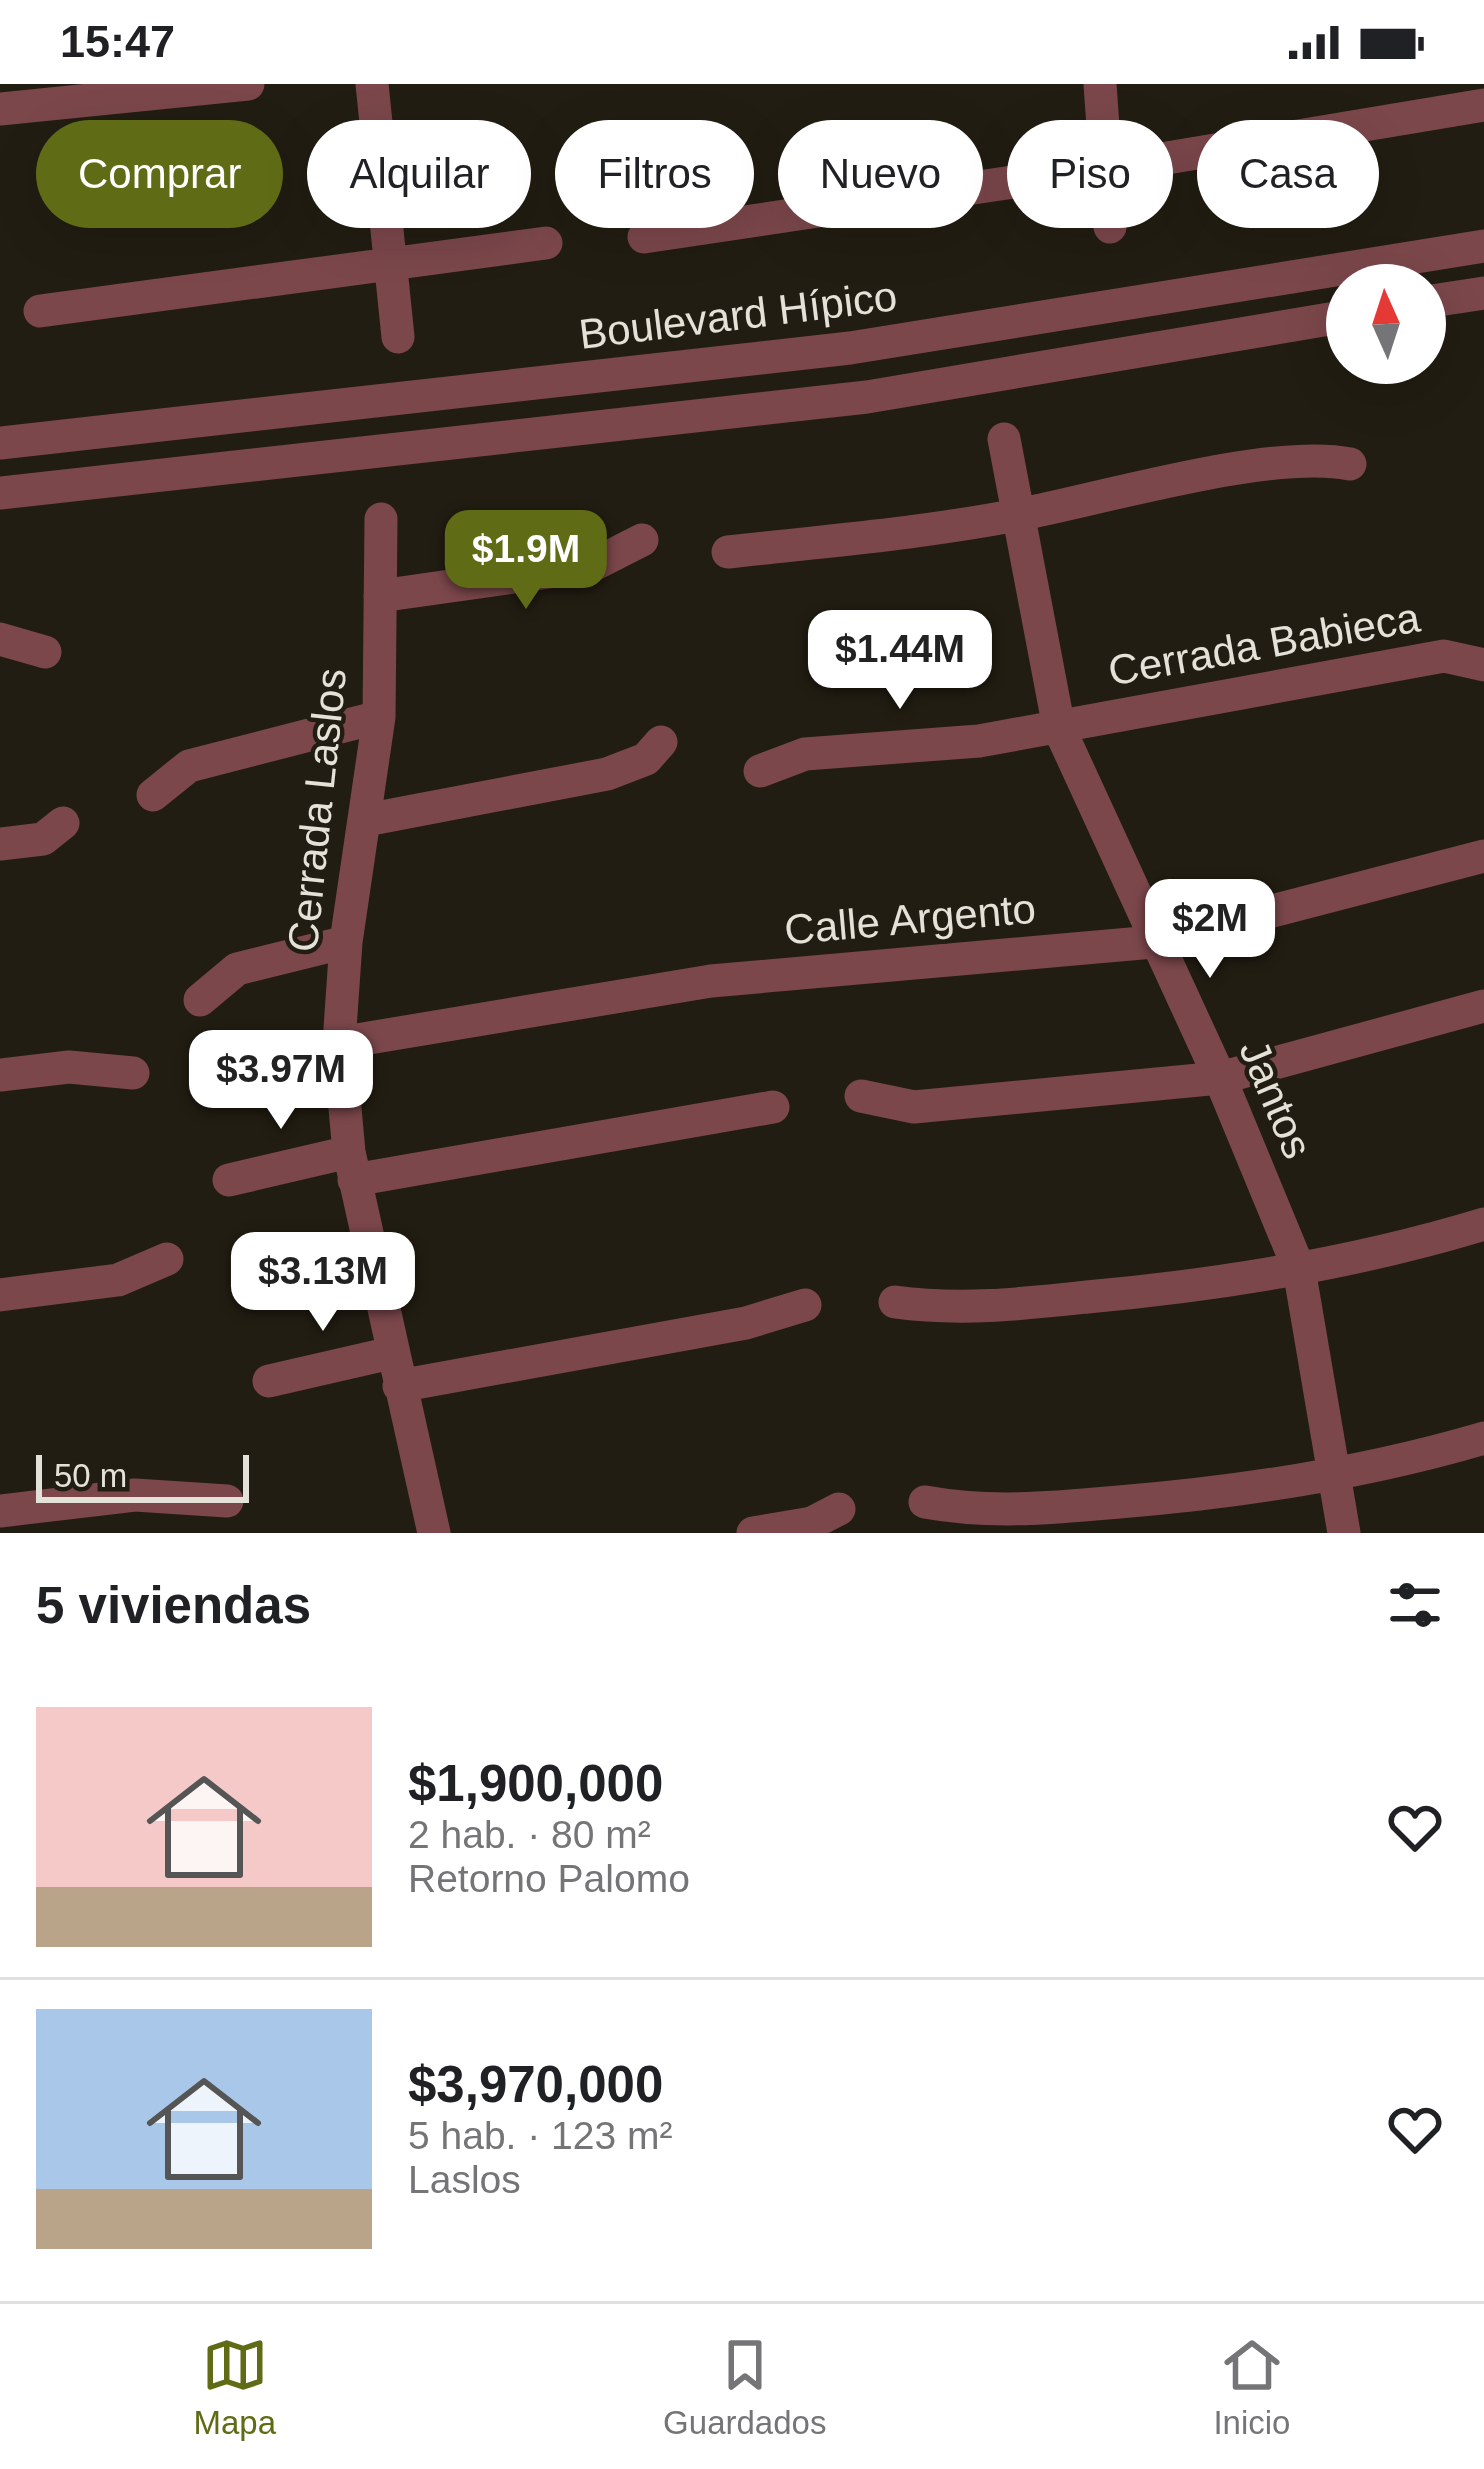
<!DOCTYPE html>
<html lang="es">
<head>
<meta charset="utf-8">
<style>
	:root { --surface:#fff; --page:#f2f2f2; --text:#202124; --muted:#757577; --line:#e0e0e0; --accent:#606b16 }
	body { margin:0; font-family:Helvetica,sans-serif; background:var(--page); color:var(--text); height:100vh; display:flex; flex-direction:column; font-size:45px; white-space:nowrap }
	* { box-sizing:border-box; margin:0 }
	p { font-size:39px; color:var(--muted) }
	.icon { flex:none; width:66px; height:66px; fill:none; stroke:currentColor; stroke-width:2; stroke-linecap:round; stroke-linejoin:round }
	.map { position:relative; height:1449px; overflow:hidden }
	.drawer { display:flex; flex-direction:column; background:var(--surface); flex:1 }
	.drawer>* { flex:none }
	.hud { position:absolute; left:36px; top:36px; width:1413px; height:108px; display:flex; gap:24px }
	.needle { width:78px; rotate:357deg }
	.fabs { position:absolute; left:1326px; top:180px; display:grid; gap:24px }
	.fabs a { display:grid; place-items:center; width:120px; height:120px; border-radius:50%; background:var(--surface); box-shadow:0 12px 48px #0002; font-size:60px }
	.scale { position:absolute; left:36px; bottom:30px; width:213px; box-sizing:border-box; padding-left:12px; border:6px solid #e4e1d9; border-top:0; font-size:33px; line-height:42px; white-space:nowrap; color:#e4e1d9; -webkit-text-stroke:9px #221d12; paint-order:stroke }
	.price { position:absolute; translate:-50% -102px; padding:0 27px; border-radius:24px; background:#fff; color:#222; font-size:39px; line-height:78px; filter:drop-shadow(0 3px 6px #0008) }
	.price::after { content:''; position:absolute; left:50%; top:72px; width:36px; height:27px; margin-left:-18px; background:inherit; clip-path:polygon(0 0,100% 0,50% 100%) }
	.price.active { background:var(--accent); color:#fff }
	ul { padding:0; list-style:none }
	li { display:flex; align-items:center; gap:36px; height:300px; padding:0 36px }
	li+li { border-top:3px solid var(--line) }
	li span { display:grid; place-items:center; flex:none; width:336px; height:240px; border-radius:0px; color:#555 }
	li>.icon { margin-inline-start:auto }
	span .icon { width:144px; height:144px; fill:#fffc; stroke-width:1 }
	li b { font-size:51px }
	h2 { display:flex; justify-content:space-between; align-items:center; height:144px; padding:0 36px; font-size:51px }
	.pill { padding:0 42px; border-radius:54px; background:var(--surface); box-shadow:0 12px 48px #0002; font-size:42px; line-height:108px }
	.pill.active { background:var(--accent); color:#fff }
	.status { display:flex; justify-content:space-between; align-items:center; height:84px; padding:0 60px; background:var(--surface); direction:ltr }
	.status svg { height:33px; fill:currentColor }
	.tab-bar { display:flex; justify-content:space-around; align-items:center; height:168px; border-top:3px solid var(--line); background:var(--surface); font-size:33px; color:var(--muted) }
	.tab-bar a { display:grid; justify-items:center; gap:6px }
	.tab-bar .active { color:var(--accent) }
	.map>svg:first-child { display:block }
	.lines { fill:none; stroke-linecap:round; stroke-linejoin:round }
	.minor { stroke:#7b474b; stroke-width:33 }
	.tertiary { stroke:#7b474b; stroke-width:33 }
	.labels { text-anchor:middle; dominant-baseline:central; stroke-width:9; stroke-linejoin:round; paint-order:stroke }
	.street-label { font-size:42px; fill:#e4e1d9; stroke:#221d12 }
</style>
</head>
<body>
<div class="status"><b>15:47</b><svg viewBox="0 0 49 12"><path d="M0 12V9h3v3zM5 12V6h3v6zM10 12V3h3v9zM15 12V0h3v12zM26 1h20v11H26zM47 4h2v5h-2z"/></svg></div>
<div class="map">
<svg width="1484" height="1449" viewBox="0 0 1484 1449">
	<rect width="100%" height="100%" fill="#221d12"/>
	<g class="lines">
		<!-- minor -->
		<path class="minor" d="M 372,0 L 398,253
			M 1100,0 L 1110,143
			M 0,25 L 248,0
			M 644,153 L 1107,84 L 1484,21
			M 40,227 L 546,159
			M 1004,355 L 1059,644 L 1220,994 L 1299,1185 L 1344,1449
			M 381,435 L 379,633 L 346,858 L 339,959 L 349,1068 L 434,1449
			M 728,468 C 826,457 926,449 1022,430 C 1105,414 1272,364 1350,380
			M 380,512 L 591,482 L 642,456
			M 0,555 L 45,568
			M 760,687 L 805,670 L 979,657 L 1444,572 L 1484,581
			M 153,711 L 189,682 L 379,633
			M 366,736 L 607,690 L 646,675 L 661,658
			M 0,760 L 43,755 L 63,739
			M 200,916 L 237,885 L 346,858
			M 339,959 L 711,897 L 1153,858 L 1484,772
			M 0,991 L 69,983 L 133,989
			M 861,1012 L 914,1023 L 1220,994 L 1484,922
			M 229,1096 L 349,1068
			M 354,1096 L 773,1023
			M 0,1211 L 118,1196 L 167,1175
			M 895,1218 C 960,1227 1022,1220 1087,1213 C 1220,1201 1356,1179 1484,1140
			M 269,1297 L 391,1269
			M 399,1302 L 746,1239 L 805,1221
			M 925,1418 C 991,1430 1052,1424 1119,1418 C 1242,1408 1365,1389 1484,1354
			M 0,1427 L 135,1411 L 227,1417
			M 753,1449 L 812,1439 L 839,1425"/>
		<!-- tertiary -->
		<path class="tertiary" d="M 1425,218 L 1484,209
			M 0,359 L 850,264 L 1484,162
			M 0,409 L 867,313 L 1347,232"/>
	</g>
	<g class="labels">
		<!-- street labels -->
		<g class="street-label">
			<text transform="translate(738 231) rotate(-7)">Boulevard Hípico</text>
			<text transform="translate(1264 560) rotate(-10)">Cerrada Babieca</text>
			<text transform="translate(317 726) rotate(-84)">Cerrada Laslos</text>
			<text transform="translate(910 835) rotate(-5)">Calle Argento</text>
			<text transform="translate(1276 1015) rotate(67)">Jantos</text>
		</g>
	</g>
</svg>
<div class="fabs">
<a><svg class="needle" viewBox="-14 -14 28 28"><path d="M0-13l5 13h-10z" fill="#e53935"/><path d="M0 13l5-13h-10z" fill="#757577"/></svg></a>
</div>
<div class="scale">50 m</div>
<b class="price active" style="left:526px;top:528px">$1.9M</b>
<b class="price" style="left:900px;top:628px">$1.44M</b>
<b class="price" style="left:1210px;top:897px">$2M</b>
<b class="price" style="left:281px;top:1048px">$3.97M</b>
<b class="price" style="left:323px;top:1250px">$3.13M</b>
<div class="hud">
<a class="pill active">Comprar</a>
<a class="pill">Alquilar</a>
<a class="pill">Filtros</a>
<a class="pill">Nuevo</a>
<a class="pill">Piso</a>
<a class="pill">Casa</a>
</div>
</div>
<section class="drawer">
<h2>5 viviendas<svg class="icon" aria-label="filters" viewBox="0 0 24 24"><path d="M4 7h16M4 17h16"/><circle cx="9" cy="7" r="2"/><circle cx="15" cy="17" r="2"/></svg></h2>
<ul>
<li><span style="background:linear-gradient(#f6c9c9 75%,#b9a48a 0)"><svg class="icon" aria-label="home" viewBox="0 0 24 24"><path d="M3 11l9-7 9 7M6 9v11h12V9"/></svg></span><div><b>$1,900,000</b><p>2 hab. · 80 m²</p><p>Retorno Palomo</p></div><svg class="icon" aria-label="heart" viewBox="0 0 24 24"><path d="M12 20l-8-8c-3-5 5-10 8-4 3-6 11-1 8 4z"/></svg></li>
<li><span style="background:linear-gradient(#a9c7e8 75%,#b9a48a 0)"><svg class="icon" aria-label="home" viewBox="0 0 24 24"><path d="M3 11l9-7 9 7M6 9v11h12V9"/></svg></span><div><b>$3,970,000</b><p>5 hab. · 123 m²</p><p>Laslos</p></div><svg class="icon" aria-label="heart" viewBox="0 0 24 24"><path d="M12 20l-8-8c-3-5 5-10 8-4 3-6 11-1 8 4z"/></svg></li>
</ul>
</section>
<nav class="tab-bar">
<a class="active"><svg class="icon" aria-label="map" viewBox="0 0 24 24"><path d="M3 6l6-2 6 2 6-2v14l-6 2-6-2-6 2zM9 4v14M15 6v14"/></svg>Mapa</a>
<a><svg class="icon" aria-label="saved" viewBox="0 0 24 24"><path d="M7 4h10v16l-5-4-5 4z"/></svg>Guardados</a>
<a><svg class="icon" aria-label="home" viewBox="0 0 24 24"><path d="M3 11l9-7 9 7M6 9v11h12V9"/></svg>Inicio</a>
</nav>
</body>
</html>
